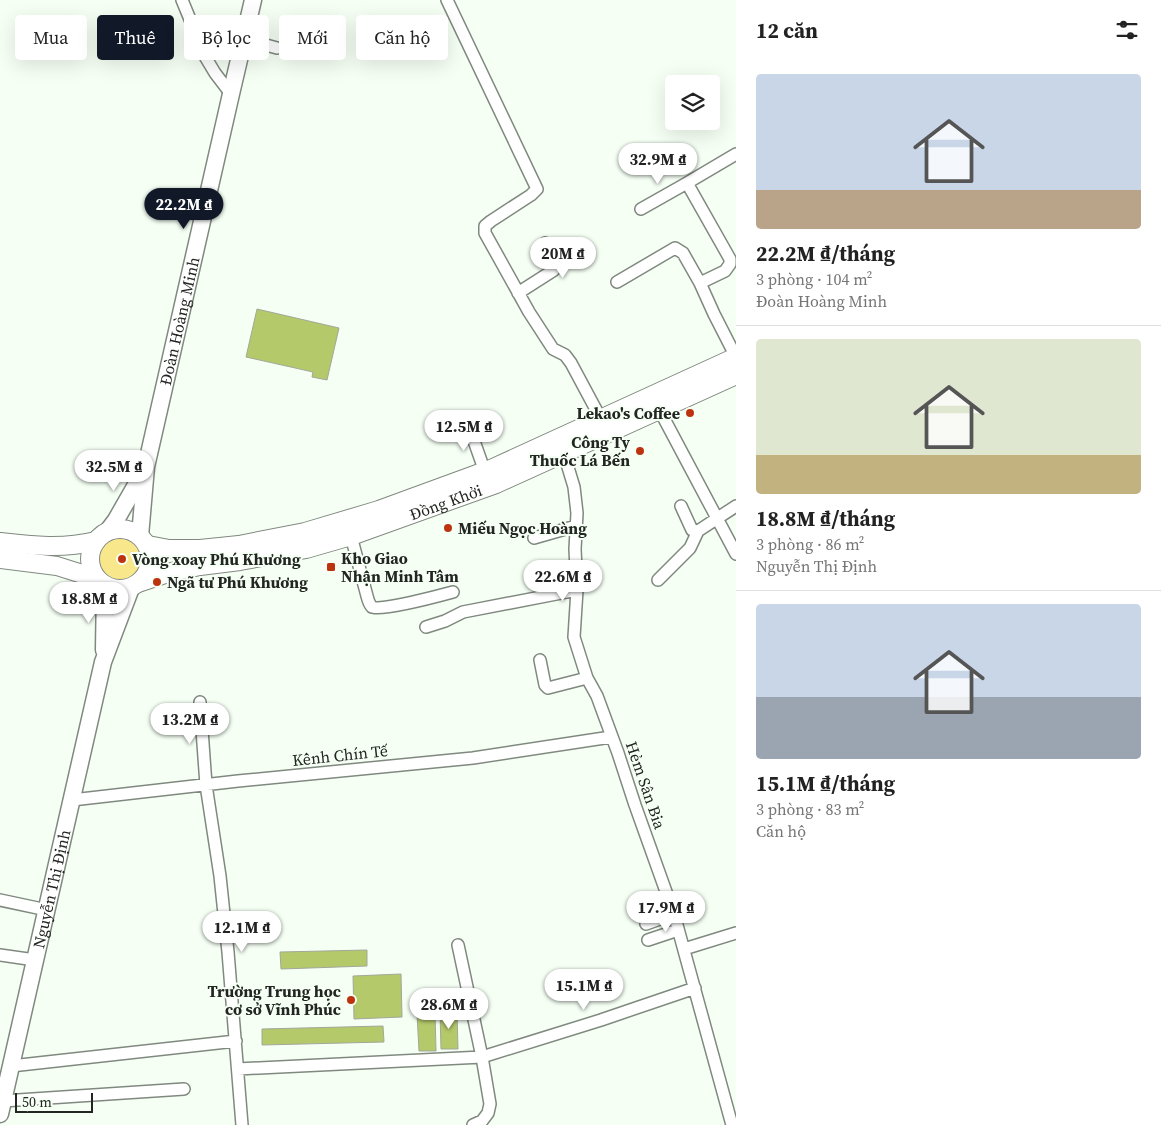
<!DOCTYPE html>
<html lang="vi">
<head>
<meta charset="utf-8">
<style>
	:root { --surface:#fff; --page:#f6f6f6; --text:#222; --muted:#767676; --line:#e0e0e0; --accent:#111827 }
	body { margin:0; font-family:"Source Serif 4",serif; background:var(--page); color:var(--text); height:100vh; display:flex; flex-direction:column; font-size:19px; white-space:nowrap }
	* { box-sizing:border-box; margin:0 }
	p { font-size:16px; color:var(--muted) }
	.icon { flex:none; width:28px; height:28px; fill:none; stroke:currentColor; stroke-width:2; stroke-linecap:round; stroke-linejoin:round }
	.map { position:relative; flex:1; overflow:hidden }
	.side { display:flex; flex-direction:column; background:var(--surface); width:425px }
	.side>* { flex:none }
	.hud { position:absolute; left:15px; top:15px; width:475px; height:45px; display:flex; gap:10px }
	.tools { position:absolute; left:665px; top:75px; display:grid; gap:10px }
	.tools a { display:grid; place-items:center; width:55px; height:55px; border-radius:5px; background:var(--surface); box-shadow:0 5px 20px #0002; font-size:25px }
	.scale { position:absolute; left:15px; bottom:12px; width:78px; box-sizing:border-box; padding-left:5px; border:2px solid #222521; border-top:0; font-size:14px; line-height:18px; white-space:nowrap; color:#222521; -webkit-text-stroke:4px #f5fff4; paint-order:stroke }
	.price { position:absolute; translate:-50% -42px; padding:0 11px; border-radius:18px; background:#fff; color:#222; font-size:16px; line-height:32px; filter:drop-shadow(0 1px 2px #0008) }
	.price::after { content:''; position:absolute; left:50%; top:30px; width:15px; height:11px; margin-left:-8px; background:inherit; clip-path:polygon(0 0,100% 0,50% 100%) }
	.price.active { background:var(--accent); color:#fff }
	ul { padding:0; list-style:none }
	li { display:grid; align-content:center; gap:10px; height:265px; padding:0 20px }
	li+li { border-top:1px solid var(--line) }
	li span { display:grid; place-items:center; height:155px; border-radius:5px; color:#555 }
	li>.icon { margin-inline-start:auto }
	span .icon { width:90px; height:90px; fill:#fffc; stroke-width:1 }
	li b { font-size:21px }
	h2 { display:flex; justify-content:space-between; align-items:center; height:60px; padding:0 20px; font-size:21px }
	.chip { padding:0 18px; border-radius:5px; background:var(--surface); box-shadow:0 5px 20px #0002; font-size:18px; line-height:45px }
	.chip.active { background:var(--accent); color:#fff }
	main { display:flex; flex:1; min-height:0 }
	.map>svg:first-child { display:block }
	.green { fill:#f9e78c }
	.building { fill:#b4c96a; stroke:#a3a79a }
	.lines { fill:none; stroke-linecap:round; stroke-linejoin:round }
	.street-casing { stroke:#80897f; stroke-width:14 }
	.secondary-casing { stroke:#80897f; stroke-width:19 }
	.primary-casing { stroke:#80897f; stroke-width:20 }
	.street { stroke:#fff; stroke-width:11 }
	.secondary { stroke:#fff; stroke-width:16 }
	.primary { stroke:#fff; stroke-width:18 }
	.poi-dot { fill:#bd330f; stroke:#f5fff4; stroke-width:2 }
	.labels { text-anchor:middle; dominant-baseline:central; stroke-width:4; stroke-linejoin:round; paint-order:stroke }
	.street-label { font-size:16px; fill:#222521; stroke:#f5fff4 }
	.poi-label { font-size:16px; font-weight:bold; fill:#222521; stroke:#f5fff4; text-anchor:start }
</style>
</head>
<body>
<main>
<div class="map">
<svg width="736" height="1125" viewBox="0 0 736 1125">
	<rect width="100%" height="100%" fill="#f5fff4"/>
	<!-- green -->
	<path class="green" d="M97 559a23 23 0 1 1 46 0a23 23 0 1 1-46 0Z"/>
	<!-- building -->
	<path class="building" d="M 257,309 L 339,328 L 327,380 L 312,377 L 313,372 L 246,357 Z
		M 367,950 L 367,966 L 281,969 L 280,952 Z
		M 401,974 L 402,1017 L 354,1019 L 353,976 Z
		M 440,1012 L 457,1012 L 458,1049 L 441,1049 Z
		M 435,1013 L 436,1051 L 419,1051 L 417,1014 Z
		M 383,1026 L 384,1042 L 262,1045 L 262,1029 Z"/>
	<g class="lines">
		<!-- street casing -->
		<g class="street-casing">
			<path id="street" d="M 182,0 L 206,58 L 215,73 L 231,94
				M 447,0 L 537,189 L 531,195 L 491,221 L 485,226 L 485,233 L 529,312 L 553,349 L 565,355 L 571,363 L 601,419
				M 244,39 L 277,48
				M 736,154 L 687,183 L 730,259 L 730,264 L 725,271 L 700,283 L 714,314 L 736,357
				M 641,209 L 687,183
				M 617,282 L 675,248 L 683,253 L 700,283
				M 518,293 L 554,270 L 555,265 L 545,243
				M 660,411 L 736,554
				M 468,424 L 485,472
				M 564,454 L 574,487 L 577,513 L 575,549 L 577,590 L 574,637 L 587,678 L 597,696 L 618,753 L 635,805 L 674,914 L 732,1125
				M 681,506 L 692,530 L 698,531 L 736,506
				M 351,536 L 367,596 C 368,600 369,604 372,607 C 378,612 442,595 453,592
				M 534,538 L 576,526
				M 658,580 L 690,548 L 698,531
				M 426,627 L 445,621 L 463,612 L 577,590
				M 540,660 L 545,685 L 548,688 L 587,678
				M 200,702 L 206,785 L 220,876 L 228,952 L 242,1125
				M 72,800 L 238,781 L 473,758 L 611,737
				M 0,900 L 47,910
				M 646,924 L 674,914
				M 648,940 L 678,930
				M 458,945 L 482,1057 L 490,1104 L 488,1113 L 482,1121 L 473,1125
				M 684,949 L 736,933
				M 0,955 L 35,960
				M 11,1066 L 236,1041
				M 238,1069 L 482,1057 L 601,1020 L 695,988
				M 3,1101 L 184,1089"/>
		</g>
		<!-- secondary casing -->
		<g class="secondary-casing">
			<g id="secondary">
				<path d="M 107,532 L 116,520 L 144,471"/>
				<path id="s1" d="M 140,536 L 146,467 L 231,94 L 253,0"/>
				<path d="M 104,650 L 105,586"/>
				<path id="s2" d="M 0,1114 L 103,662 L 131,588"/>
			</g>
		</g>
		<!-- primary casing -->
		<g class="primary-casing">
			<g id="primary">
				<circle cx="120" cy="559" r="30"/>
				<path d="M 0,542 C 33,546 64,549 96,541"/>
				<path d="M 148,545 L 169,549 L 200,549 L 239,545 L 305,532 L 379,510 L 491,469 L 736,357"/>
				<path d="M 0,559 L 57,566 L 95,578"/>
				<path id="s3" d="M 141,582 L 171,572 L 200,566 L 240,561 L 306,549 L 351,536 L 496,484 L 736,375"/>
			</g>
		</g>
		<!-- street -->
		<use href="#street" class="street"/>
		<!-- secondary -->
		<use href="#secondary" class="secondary"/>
		<!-- primary -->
		<use href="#primary" class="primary"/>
	</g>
	<!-- markers -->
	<g class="poi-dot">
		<circle cx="690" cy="413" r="5"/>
		<circle cx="640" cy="451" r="5"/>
		<circle cx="448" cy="528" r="5"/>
		<circle cx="122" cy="559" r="5"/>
		<rect x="326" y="562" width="10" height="10" rx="2.5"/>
		<circle cx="157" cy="582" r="5"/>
		<circle cx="351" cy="1000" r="5"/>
	</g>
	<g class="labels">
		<!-- street labels -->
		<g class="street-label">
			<text stroke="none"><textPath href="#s1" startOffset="219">Đoàn Hoàng Minh</textPath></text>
			<text stroke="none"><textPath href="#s3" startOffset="316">Đồng Khởi</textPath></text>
			<text transform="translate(340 755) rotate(-6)">Kênh Chín Tế</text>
			<text transform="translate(646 785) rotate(71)">Hẻm Sân Bia</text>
			<text stroke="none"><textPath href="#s2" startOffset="231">Nguyễn Thị Định</textPath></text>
		</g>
		<!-- poi labels -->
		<g class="poi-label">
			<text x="680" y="413" text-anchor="end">Lekao's Coffee</text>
			<text x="630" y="442" text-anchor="end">Công Ty<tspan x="630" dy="18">Thuốc Lá Bến</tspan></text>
			<text x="458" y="528">Miếu Ngọc Hoàng</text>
			<text x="341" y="558">Kho Giao<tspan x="341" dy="18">Nhận Minh Tâm</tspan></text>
			<text x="132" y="559">Vòng xoay Phú Khương</text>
			<text x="167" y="582">Ngã tư Phú Khương</text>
			<text x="341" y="991" text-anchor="end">Trường Trung học<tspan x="341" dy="18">cơ sở Vĩnh Phúc</tspan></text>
		</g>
	</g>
</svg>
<div class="tools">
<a><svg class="icon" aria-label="layers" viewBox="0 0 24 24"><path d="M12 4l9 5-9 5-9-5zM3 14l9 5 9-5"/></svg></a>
</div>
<div class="scale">50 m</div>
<b class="price" style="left:658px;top:185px">32.9M ₫</b>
<b class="price active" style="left:184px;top:230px">22.2M ₫</b>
<b class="price" style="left:563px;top:279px">20M ₫</b>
<b class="price" style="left:464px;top:452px">12.5M ₫</b>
<b class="price" style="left:114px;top:492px">32.5M ₫</b>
<b class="price" style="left:563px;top:602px">22.6M ₫</b>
<b class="price" style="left:89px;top:624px">18.8M ₫</b>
<b class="price" style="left:190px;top:745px">13.2M ₫</b>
<b class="price" style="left:666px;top:933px">17.9M ₫</b>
<b class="price" style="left:242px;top:953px">12.1M ₫</b>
<b class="price" style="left:584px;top:1011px">15.1M ₫</b>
<b class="price" style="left:449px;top:1030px">28.6M ₫</b>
<div class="hud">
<a class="chip">Mua</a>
<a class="chip active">Thuê</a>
<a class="chip">Bộ lọc</a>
<a class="chip">Mới</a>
<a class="chip">Căn hộ</a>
</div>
</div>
<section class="side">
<h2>12 căn<svg class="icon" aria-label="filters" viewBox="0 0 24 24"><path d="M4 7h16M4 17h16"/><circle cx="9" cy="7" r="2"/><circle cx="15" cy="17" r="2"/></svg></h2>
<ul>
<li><span style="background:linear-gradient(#c9d6e8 75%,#b9a48a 0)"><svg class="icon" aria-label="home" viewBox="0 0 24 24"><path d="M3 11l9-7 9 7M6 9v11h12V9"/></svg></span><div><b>22.2M ₫/tháng</b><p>3 phòng · 104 m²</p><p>Đoàn Hoàng Minh</p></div></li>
<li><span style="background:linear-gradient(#dfe7d0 75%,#c2b280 0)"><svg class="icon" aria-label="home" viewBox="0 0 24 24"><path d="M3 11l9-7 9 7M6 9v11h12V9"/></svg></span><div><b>18.8M ₫/tháng</b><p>3 phòng · 86 m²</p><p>Nguyễn Thị Định</p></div></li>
<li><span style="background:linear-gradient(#c9d6e8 60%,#9aa5b1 0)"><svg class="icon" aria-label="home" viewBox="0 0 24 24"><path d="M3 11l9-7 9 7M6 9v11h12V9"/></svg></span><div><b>15.1M ₫/tháng</b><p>3 phòng · 83 m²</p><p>Căn hộ</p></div></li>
</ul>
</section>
</main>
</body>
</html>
